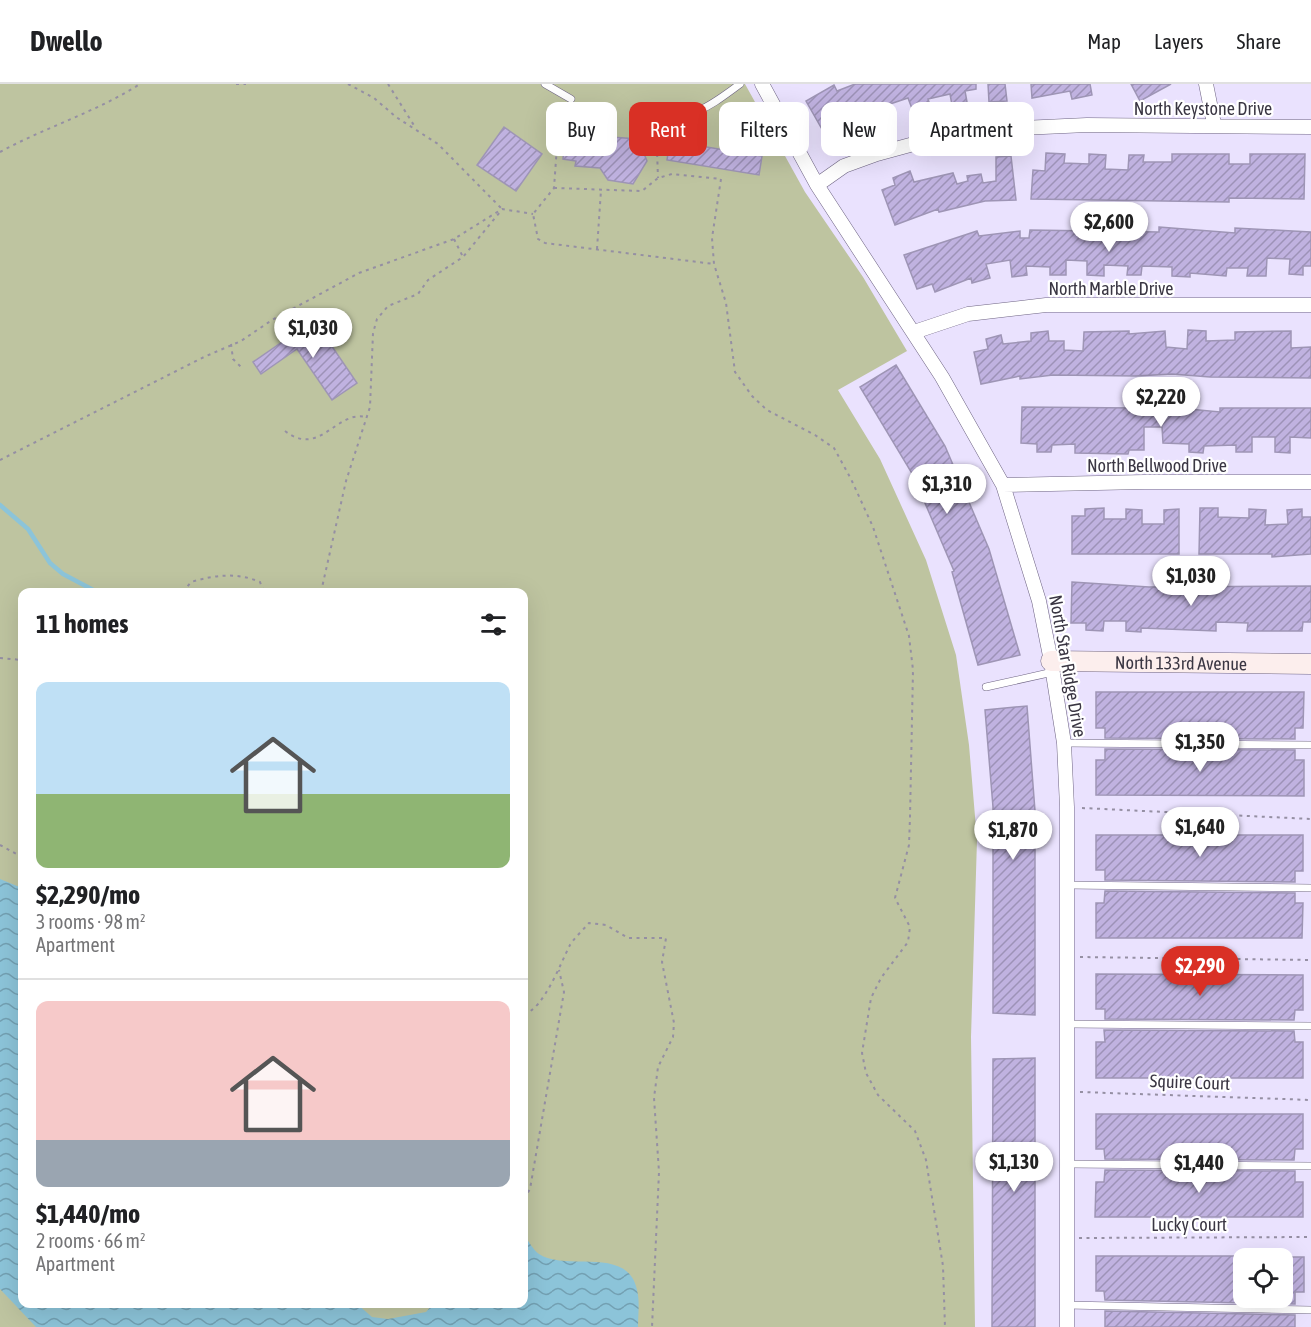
<!DOCTYPE html>
<html lang="en">
<head>
<meta charset="utf-8">
<style>
	:root { --surface:#fff; --page:#f6f6f6; --text:#202124; --muted:#757577; --line:#e0e0e0; --accent:#d93025 }
	body { margin:0; font-family:"Asap Condensed",sans-serif; background:var(--page); color:var(--text); height:100vh; display:flex; flex-direction:column; font-size:22px; white-space:nowrap }
	* { box-sizing:border-box; margin:0 }
	p { font-size:20px; color:var(--muted) }
	.icon { flex:none; width:33px; height:33px; fill:none; stroke:currentColor; stroke-width:2; stroke-linecap:round; stroke-linejoin:round }
	.map { position:relative; flex:1; overflow:hidden }
	.sheet { position:absolute; left:18px; top:504px; width:510px; height:720px; display:flex; flex-direction:column; background:var(--surface); border-radius:12px; box-shadow:0 6px 24px #0002 }
	.sheet>* { flex:none }
	.hud { position:absolute; left:546px; top:18px; width:570px; height:54px; display:flex; gap:12px }
	.tools { position:absolute; left:1233px; top:1164px; display:grid; gap:12px }
	.tools a { display:grid; place-items:center; width:60px; height:60px; border-radius:12px; background:var(--surface); box-shadow:0 6px 24px #0002; font-size:30px }
	.price { position:absolute; translate:-50% -51px; padding:0 14px; border-radius:21px; background:#fff; color:#222; font-size:20px; line-height:39px; filter:drop-shadow(0 2px 3px #0008) }
	.price::after { content:''; position:absolute; left:50%; top:36px; width:18px; height:14px; margin-left:-9px; background:inherit; clip-path:polygon(0 0,100% 0,50% 100%) }
	.price.on { background:var(--accent); color:#fff }
	ul { padding:0; list-style:none }
	li { display:grid; align-content:center; gap:12px; height:318px; padding:0 18px }
	li+li { border-top:2px solid var(--line) }
	li span { display:grid; place-items:center; height:186px; border-radius:12px; color:#555 }
	li>.icon { margin-inline-start:auto }
	span .icon { width:108px; height:108px; fill:#fffc; stroke-width:1 }
	li b { font-size:26px }
	h2 { display:flex; justify-content:space-between; align-items:center; height:72px; padding:0 18px; font-size:26px }
	.pill { padding:0 21px; border-radius:12px; background:var(--surface); box-shadow:0 6px 24px #0002; font-size:21px; line-height:54px }
	.pill.on { background:var(--accent); color:#fff }
	header { display:flex; align-items:center; gap:36px; box-sizing:border-box; height:84px; padding:0 30px; background:var(--surface); border-bottom:2px solid var(--line) }
	header strong { font-size:28px }
	nav { display:flex; gap:33px; margin-inline-start:auto; font-size:21px }
	.map>svg:first-child { display:block }
	.grass { fill:#bec4a0; fill-rule:evenodd }
	.water { fill:url(#water-waves) }
	.lines { fill:none; stroke-linecap:round; stroke-linejoin:round }
	.stream { stroke:#8cc4d9; stroke-width:4.5 }
	.building { fill:url(#building-hatch); stroke:#9e95b5; stroke-width:1.5 }
	.lane-casing { stroke:#6e6483; stroke-width:8 }
	.street-casing { stroke:#6e6483; stroke-width:15 }
	.secondary-casing { stroke:#6e6483; stroke-width:21 }
	.path { stroke:#958fa3; stroke-width:2; stroke-dasharray:3 4.5; stroke-linecap:butt }
	.lane { stroke:#fff; stroke-width:7 }
	.street { stroke:#fff; stroke-width:14 }
	.secondary { stroke:#fceeed; stroke-width:20 }
	.labels { text-anchor:middle; dominant-baseline:central; stroke-width:4.5; stroke-linejoin:round; paint-order:stroke }
	.street-label { font-size:18px; fill:#3a3643; stroke:#fff }
</style>
</head>
<body>
<header>
<strong>Dwello</strong>
<nav><a>Map</a><a>Layers</a><a>Share</a></nav>
</header>
<div class="map">
<svg width="1311" height="1243" viewBox="0 0 1311 1243">
	<defs>
		<pattern id="water-waves" width="16" height="10" patternUnits="userSpaceOnUse" patternTransform="scale(1.5)"><rect width="16" height="10" fill="#8cc4d9"/><path d="M0 5q4-4 8 0t8 0" fill="none" stroke="#73a0b2"/></pattern>
		<pattern id="building-hatch" width="6" height="6" patternUnits="userSpaceOnUse" patternTransform="scale(1.5)"><rect width="6" height="6" fill="#c0b2e0"/><path d="M-1 1l2-2M0 6l6-6M5 7l2-2" fill="none" stroke="#9d92b7"/></pattern>
	</defs>
	<rect width="100%" height="100%" fill="#eae2fe"/>
	<!-- grass -->
	<path class="grass" d="M 0,0 L 745,0 L 805,108 L 863,193 L 907,267 L 838,306 L 880,375 L 926,476 L 956,571 L 969,661 L 977,756 L 971,953 L 975,1243 L 0,1243 ZM 22,508 L 524,508 L 524,1220 L 22,1220 Z"/>
	<!-- water -->
	<path class="water" d="M 0,795 L 22,804 L 22,1220 L 357,1220 L 372,1233 L 388,1235 L 426,1228 L 433,1220 L 524,1220 L 524,1152 C 529,1157 533,1166 539,1170 C 566,1188 628,1161 637,1206 C 640,1217 638,1231 638,1243 L 36,1243 L 0,1205 Z"/>
	<g class="lines">
		<!-- stream -->
		<path class="stream" d="M 0,421 L 28,445 L 50,479 L 63,490 L 97,508"/>
	</g>
	<!-- building -->
	<path class="building" d="M 855,0 L 976,0 L 976,5 L 965,7 L 967,18 L 952,21 L 950,10 L 928,15 L 931,24 L 914,30 L 908,14 L 887,21 L 892,33 L 875,40 L 873,35 L 840,54 L 837,48 L 827,54 L 806,17 L 834,1 L 837,7 Z
		M 988,0 L 1005,0 L 1007,17 L 989,18 Z
		M 1031,0 L 1090,0 L 1092,11 L 1072,15 L 1070,7 L 1032,14 Z
		M 1131,0 L 1171,0 L 1140,17 Z
		M 504,43 L 542,70 L 516,107 L 477,81 Z
		M 565,47 L 578,49 L 576,59 L 606,60 L 611,53 L 638,55 L 647,77 L 633,100 L 608,96 L 600,84 L 575,82 L 576,77 L 563,75 Z
		M 670,57 L 762,72 L 759,91 L 667,76 Z
		M 1046,69 L 1065,70 L 1064,79 L 1089,80 L 1089,70 L 1106,71 L 1105,85 L 1128,86 L 1129,71 L 1144,71 L 1143,78 L 1172,78 L 1172,70 L 1229,70 L 1229,80 L 1250,80 L 1250,70 L 1305,70 L 1304,115 L 1229,114 L 1229,118 L 1031,115 L 1033,86 L 1045,87 Z
		M 1011,72 L 1016,116 L 985,117 L 939,128 L 938,125 L 895,141 L 882,106 L 895,101 L 893,94 L 910,87 L 914,98 L 953,89 L 957,100 L 968,97 L 967,92 L 981,90 L 983,99 L 996,97 L 996,73 Z
		M 1159,143 L 1235,149 L 1235,144 L 1311,148 L 1311,182 L 1303,182 L 1303,191 L 1289,190 L 1290,175 L 1267,174 L 1266,192 L 1247,192 L 1248,184 L 1227,184 L 1226,192 L 1190,189 L 1190,193 L 1172,192 L 1172,183 L 1142,182 L 1141,191 L 1127,191 L 1128,182 L 1104,181 L 1104,192 L 1087,191 L 1087,177 L 1066,176 L 1066,191 L 1050,191 L 1050,183 L 1026,182 L 1027,191 L 1012,193 L 1010,176 L 986,180 L 990,194 L 972,199 L 971,194 L 935,208 L 932,200 L 917,205 L 904,171 L 977,147 L 979,152 L 1020,147 L 1020,154 L 1029,154 L 1030,146 L 1159,148 Z
		M 314,236 L 357,299 L 332,316 L 297,265 L 261,290 L 253,278 Z
		M 1188,246 L 1206,247 L 1206,257 L 1235,256 L 1235,248 L 1291,247 L 1291,264 L 1311,263 L 1311,294 L 1210,293 L 1172,290 L 1136,292 L 1053,291 L 1020,295 L 1020,292 L 981,300 L 974,268 L 988,265 L 986,255 L 1001,251 L 1003,260 L 1031,257 L 1031,249 L 1048,247 L 1049,257 L 1064,257 L 1064,266 L 1083,267 L 1084,248 L 1129,247 L 1129,250 L 1165,247 L 1166,263 L 1187,265 Z
		M 896,281 L 945,362 L 989,465 L 1020,571 L 978,581 L 952,488 L 954,487 L 913,391 L 860,303 Z
		M 1136,320 L 1220,328 L 1220,324 L 1311,324 L 1311,354 L 1290,353 L 1290,369 L 1275,368 L 1275,353 L 1252,353 L 1252,368 L 1236,368 L 1236,361 L 1204,362 L 1203,369 L 1189,368 L 1189,360 L 1163,359 L 1162,343 L 1144,343 L 1144,366 L 1129,366 L 1128,370 L 1075,369 L 1075,360 L 1052,361 L 1051,368 L 1037,368 L 1037,360 L 1021,359 L 1022,323 L 1136,324 Z
		M 1104,424 L 1104,435 L 1126,435 L 1126,425 L 1142,426 L 1142,440 L 1164,440 L 1164,426 L 1179,425 L 1179,470 L 1072,470 L 1072,432 L 1085,432 L 1085,425 Z
		M 1200,424 L 1218,424 L 1218,433 L 1249,434 L 1249,425 L 1266,426 L 1265,441 L 1288,440 L 1287,426 L 1302,425 L 1302,433 L 1311,433 L 1311,470 L 1272,473 L 1272,470 L 1199,470 Z
		M 1072,498 L 1149,503 L 1311,502 L 1311,538 L 1303,538 L 1302,547 L 1247,547 L 1248,539 L 1216,538 L 1216,547 L 1141,544 L 1141,548 L 1126,547 L 1126,537 L 1104,537 L 1103,547 L 1086,546 L 1086,539 L 1071,539 Z
		M 1096,608 L 1304,608 L 1303,644 L 1295,644 L 1295,655 L 1105,654 L 1105,644 L 1096,644 Z
		M 1027,622 L 1035,727 L 1035,931 L 993,929 L 993,723 L 985,626 Z
		M 1105,665 L 1295,666 L 1295,676 L 1304,676 L 1304,712 L 1096,711 L 1096,676 L 1105,676 Z
		M 1096,751 L 1303,751 L 1303,787 L 1295,787 L 1295,798 L 1105,796 L 1105,786 L 1096,786 Z
		M 1105,807 L 1295,809 L 1295,819 L 1303,819 L 1302,854 L 1096,854 L 1096,819 L 1104,819 Z
		M 1096,890 L 1303,891 L 1303,926 L 1295,926 L 1294,936 L 1105,935 L 1105,925 L 1096,925 Z
		M 1104,946 L 1294,947 L 1295,958 L 1303,958 L 1303,994 L 1096,994 L 1096,958 L 1105,958 Z
		M 1035,974 L 1035,1243 L 992,1243 L 993,975 Z
		M 1096,1030 L 1303,1030 L 1303,1065 L 1295,1065 L 1294,1076 L 1105,1075 L 1104,1065 L 1096,1065 Z
		M 1105,1086 L 1295,1087 L 1295,1098 L 1303,1098 L 1303,1133 L 1095,1133 L 1096,1098 L 1104,1098 Z
		M 1096,1172 L 1244,1172 L 1244,1214 L 1282,1214 L 1282,1173 L 1304,1173 L 1304,1208 L 1295,1208 L 1295,1220 L 1105,1216 L 1104,1207 L 1096,1207 Z
		M 1105,1227 L 1295,1231 L 1295,1243 L 1105,1243 Z"/>
	<g class="lines">
		<!-- lane casing -->
		<g class="lane-casing">
			<path id="lane" d="M 545,0 L 571,15
				M 656,31 C 698,33 707,24 740,0
				M 986,603 L 1053,588
				M 1064,659 L 1311,661
				M 1068,801 L 1311,804
				M 1068,940 L 1311,942
				M 1068,1080 L 1311,1082
				M 1067,1221 L 1311,1226"/>
		</g>
		<!-- street casing -->
		<g class="street-casing">
			<path id="street" d="M 762,0 L 817,101 L 942,293 L 1003,401 L 1039,517 L 1051,577 L 1064,659 L 1067,723 L 1067,1243
				M 1206,0 L 1214,40
				M 817,101 L 844,82 L 877,70 L 943,52 L 980,46 L 1087,41 L 1311,43
				M 914,248 L 968,230 L 1046,221 L 1311,221
				M 1003,401 L 1144,398 L 1311,398"/>
		</g>
		<!-- secondary casing -->
		<g class="secondary-casing">
			<g id="secondary">
				<path id="s1" d="M 1051,577 L 1311,580"/>
			</g>
		</g>
		<!-- path -->
		<path class="path" d="M 236,0 L 246,0
			M 348,0 L 374,14 L 396,33 L 438,60 L 502,125
			M 388,0 L 415,43
			M 560,20 L 554,104 L 533,130 L 538,155 L 545,159 L 714,180
			M 656,40 L 658,94
			M 587,60 L 590,22
			M 0,68 C 46,43 96,28 140,0
			M 554,104 L 642,107 L 658,94 L 672,90 L 721,95 L 712,154 L 714,180 L 726,219 L 735,288 L 752,312 L 767,326 L 815,351 L 834,364 L 851,395 L 873,443 L 909,552 L 913,586 L 910,733 L 909,761 L 895,814 L 910,843 L 908,858 L 881,894 L 871,914 L 862,969 L 866,989 L 878,1011 L 915,1047 L 926,1076 L 943,1182 L 945,1243
			M 454,155 L 463,173
			M 597,165 L 601,106
			M 231,260 L 233,275 L 242,284
			M 285,347 C 320,374 336,326 366,333
			M 0,376 L 204,273 L 241,257 L 272,236 L 359,189 L 454,155 L 502,125 L 533,130
			M 183,508 L 191,498 C 215,491 237,488 260,498 L 264,508
			M 321,508 L 346,397 L 370,323 L 373,249 L 377,235 L 388,222 L 418,210 L 428,196 L 463,173 L 500,128
			M 0,574 L 22,576
			M 1082,724 L 1311,735
			M 0,761 L 22,773
			M 1080,873 L 1311,876
			M 524,930 C 544,925 561,878 570,861 C 575,853 583,846 589,839 L 606,841 L 628,854 L 666,854 L 662,878 L 674,939 L 673,953 L 658,983 L 654,1014 L 659,1088 L 652,1243
			M 1080,1008 L 1311,1016
			M 524,1115 L 530,1105 L 564,908 L 559,886
			M 1079,1154 L 1311,1153"/>
		<!-- lane -->
		<use href="#lane" class="lane"/>
		<!-- street -->
		<use href="#street" class="street"/>
		<!-- secondary -->
		<use href="#secondary" class="secondary"/>
	</g>
	<g class="labels">
		<!-- street labels -->
		<g class="street-label">
			<text x="1203" y="24">North Keystone Drive</text>
			<text x="1111" y="204">North Marble Drive</text>
			<text x="1157" y="381">North Bellwood Drive</text>
			<text stroke="none"><textPath href="#s1" startOffset="130">North 133rd Avenue</textPath></text>
			<text transform="translate(1068 582) rotate(80)">North Star Ridge Drive</text>
			<text transform="translate(1190 998) rotate(2)">Squire Court</text>
			<text x="1189" y="1140">Lucky Court</text>
		</g>
	</g>
</svg>
<div class="tools">
<a><svg class="icon" aria-label="locate" viewBox="0 0 24 24"><circle cx="12" cy="12" r="6"/><path d="M12 2v4M12 18v4M2 12h4M18 12h4"/></svg></a>
</div>
<b class="price" style="left:1109px;top:169px">$2,600</b>
<b class="price" style="left:313px;top:275px">$1,030</b>
<b class="price" style="left:1161px;top:344px">$2,220</b>
<b class="price" style="left:947px;top:431px">$1,310</b>
<b class="price" style="left:1191px;top:523px">$1,030</b>
<b class="price" style="left:1200px;top:689px">$1,350</b>
<b class="price" style="left:1200px;top:774px">$1,640</b>
<b class="price" style="left:1013px;top:777px">$1,870</b>
<b class="price on" style="left:1200px;top:913px">$2,290</b>
<b class="price" style="left:1014px;top:1109px">$1,130</b>
<b class="price" style="left:1199px;top:1110px">$1,440</b>
<div class="hud">
<a class="pill">Buy</a>
<a class="pill on">Rent</a>
<a class="pill">Filters</a>
<a class="pill">New</a>
<a class="pill">Apartment</a>
</div>
<section class="sheet">
<h2>11 homes<svg class="icon" aria-label="filters" viewBox="0 0 24 24"><path d="M4 7h16M4 17h16"/><circle cx="9" cy="7" r="2"/><circle cx="15" cy="17" r="2"/></svg></h2>
<ul>
<li><span style="background:linear-gradient(#bfe0f5 60%,#8fb573 0)"><svg class="icon" aria-label="home" viewBox="0 0 24 24"><path d="M3 11l9-7 9 7M6 9v11h12V9"/></svg></span><div><b>$2,290/mo</b><p>3 rooms · 98 m²</p><p>Apartment</p></div></li>
<li><span style="background:linear-gradient(#f6c9c9 75%,#9aa5b1 0)"><svg class="icon" aria-label="home" viewBox="0 0 24 24"><path d="M3 11l9-7 9 7M6 9v11h12V9"/></svg></span><div><b>$1,440/mo</b><p>2 rooms · 66 m²</p><p>Apartment</p></div></li>
</ul>
</section>
</div>
</body>
</html>
